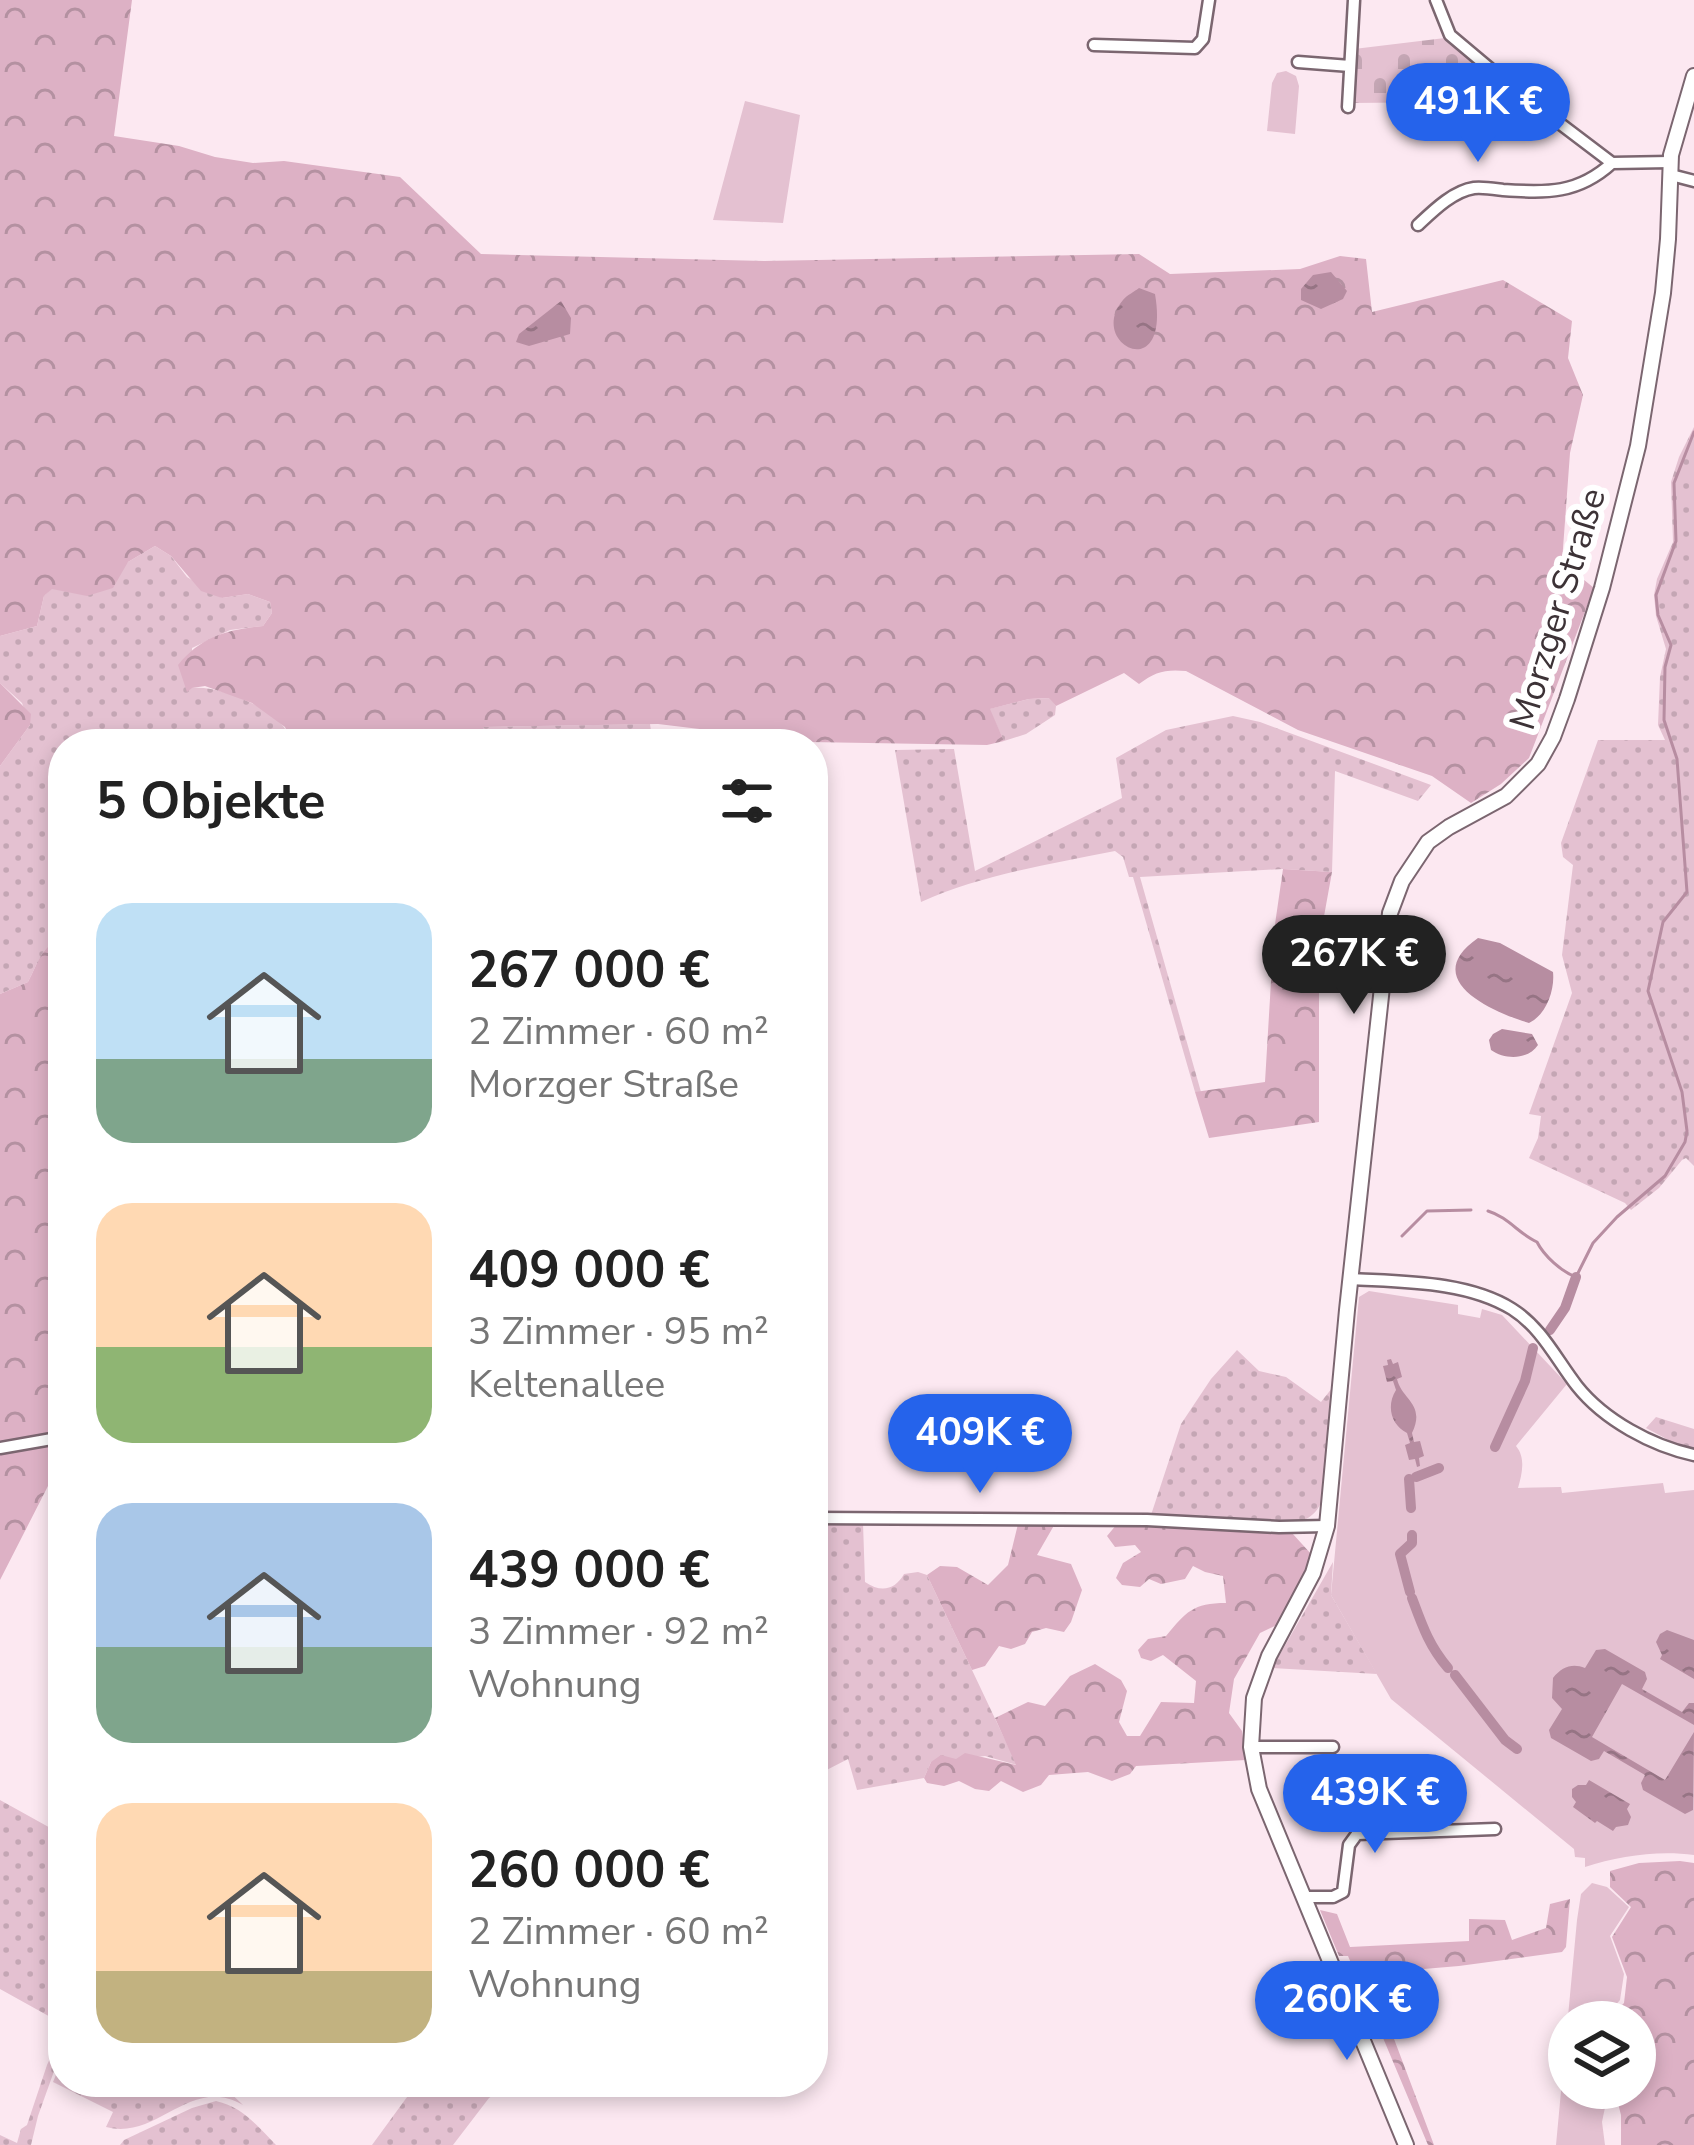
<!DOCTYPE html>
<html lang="de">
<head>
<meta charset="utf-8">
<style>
	:root { --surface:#fff; --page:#f6f6f6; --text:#222; --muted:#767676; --accent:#2563eb }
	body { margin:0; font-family:"Nunito Sans",sans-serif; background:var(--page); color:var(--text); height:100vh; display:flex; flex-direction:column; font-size:45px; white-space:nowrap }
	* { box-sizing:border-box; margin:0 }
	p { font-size:39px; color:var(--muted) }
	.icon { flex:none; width:66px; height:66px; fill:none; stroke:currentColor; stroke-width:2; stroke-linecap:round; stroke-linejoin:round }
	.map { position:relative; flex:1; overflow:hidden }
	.sheet { position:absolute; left:48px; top:729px; width:780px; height:1368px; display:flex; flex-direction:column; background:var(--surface); border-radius:48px; box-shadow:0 6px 18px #0003 }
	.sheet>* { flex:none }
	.fabs { position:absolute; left:1548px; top:2001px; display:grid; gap:24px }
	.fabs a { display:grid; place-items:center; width:108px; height:108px; border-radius:50%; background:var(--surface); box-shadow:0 6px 18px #0003; font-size:60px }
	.price { position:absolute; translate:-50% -102px; padding:0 27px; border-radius:42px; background:var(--accent); color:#fff; font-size:39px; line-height:78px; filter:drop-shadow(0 3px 6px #0008) }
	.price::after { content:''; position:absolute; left:50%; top:72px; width:36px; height:27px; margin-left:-18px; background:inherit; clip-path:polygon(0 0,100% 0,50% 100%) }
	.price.active { background:#222; color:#fff }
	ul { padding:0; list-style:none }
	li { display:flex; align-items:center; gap:36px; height:300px; padding:0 48px }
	li span { display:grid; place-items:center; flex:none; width:336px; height:240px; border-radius:36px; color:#555 }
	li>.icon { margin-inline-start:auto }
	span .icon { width:144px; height:144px; fill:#fffc; stroke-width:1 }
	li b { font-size:51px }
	h2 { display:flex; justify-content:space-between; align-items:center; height:144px; padding:0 48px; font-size:51px }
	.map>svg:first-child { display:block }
	.grass { fill:url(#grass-dots) }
	.forest { fill:url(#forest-crowns) }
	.cemetery { fill:url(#cemetery-stones) }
	.park { fill:#e4c1d1 }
	.water { fill:url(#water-ripples) }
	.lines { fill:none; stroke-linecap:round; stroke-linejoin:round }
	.stream { stroke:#b78da1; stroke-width:3 }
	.canal { stroke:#b78da1; stroke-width:10 }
	.street-casing { stroke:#7b6670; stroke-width:15 }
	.secondary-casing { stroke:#7b6670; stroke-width:18 }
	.street { stroke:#fff; stroke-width:10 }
	.secondary { stroke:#fff; stroke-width:14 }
	.labels { text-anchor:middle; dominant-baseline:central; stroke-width:12; stroke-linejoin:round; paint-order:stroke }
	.street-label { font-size:36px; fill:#3c3236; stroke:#fff }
</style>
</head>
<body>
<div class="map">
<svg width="1694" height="2145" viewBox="0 0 1694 2145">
	<defs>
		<pattern id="grass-dots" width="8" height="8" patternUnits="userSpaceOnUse" patternTransform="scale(3)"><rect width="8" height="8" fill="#e4c1d1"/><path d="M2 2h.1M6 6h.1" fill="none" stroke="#c4a6b4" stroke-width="1.8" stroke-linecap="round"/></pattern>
		<pattern id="forest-crowns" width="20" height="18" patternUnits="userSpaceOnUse" patternTransform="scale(3)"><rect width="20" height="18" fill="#ddb1c5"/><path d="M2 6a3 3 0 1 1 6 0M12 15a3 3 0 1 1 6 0" fill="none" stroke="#b491a1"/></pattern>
		<pattern id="cemetery-stones" width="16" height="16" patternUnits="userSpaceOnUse" patternTransform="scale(3)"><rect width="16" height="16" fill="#e4c1d1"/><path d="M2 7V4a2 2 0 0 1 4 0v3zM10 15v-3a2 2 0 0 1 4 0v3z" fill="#c4a6b4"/></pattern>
		<pattern id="water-ripples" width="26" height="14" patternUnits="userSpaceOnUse" patternTransform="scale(3)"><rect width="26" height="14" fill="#b78da1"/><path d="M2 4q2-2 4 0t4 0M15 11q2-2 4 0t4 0" fill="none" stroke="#967484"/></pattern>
	</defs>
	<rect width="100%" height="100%" fill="#fce8f1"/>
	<!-- grass -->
	<path class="grass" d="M 1694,427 L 1694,1166 L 1686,1158 L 1682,1160 L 1659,1188 L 1631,1210 L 1625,1203 L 1529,1158 L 1538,1138 L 1541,1116 L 1529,1114 L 1572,993 L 1562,955 L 1573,865 L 1563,857 L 1561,843 L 1598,740 L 1665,740 L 1658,725 L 1660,677 L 1666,649 L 1656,616 L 1654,595 L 1657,579 L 1673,542 L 1671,482 L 1679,457 Z
		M 155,546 L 171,556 L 187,577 L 222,598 L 248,594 L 270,602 L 272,613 L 263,626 L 230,630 L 192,648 L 192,688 C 217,685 266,705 283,726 C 286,729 290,740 292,744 L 63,744 L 63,939 C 41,944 38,964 28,982 L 0,994 L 0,766 L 30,725 L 22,703 L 0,683 L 0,636 L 37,626 L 44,596 L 52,588 L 60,589 L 128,562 Z
		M 1050,698 L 1056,706 L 1055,715 L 1026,734 L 1004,741 L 989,709 L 1029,699 Z
		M 1233,716 L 1260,722 L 1431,785 L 1418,801 L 1335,771 L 1332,872 L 1283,869 L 1140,877 L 1201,1092 L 1195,1092 L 1133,877 L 1129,877 L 1123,857 L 1115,851 C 1050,864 981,875 921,902 L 895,750 L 954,749 L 975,871 L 1122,798 L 1116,758 L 1166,730 Z
		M 650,724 L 653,744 L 486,744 L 482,727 Z
		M 1237,1350 L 1259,1371 L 1286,1377 L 1321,1402 L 1336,1383 L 1325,1492 C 1318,1516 1307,1522 1284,1524 L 1151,1515 L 1181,1424 L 1211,1379 Z
		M 1656,1417 L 1694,1429 L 1694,1449 L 1676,1444 L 1646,1428 Z
		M 813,1523 L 863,1523 L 865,1582 C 881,1593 895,1590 904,1574 L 918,1572 L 927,1575 L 1017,1765 L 985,1756 L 931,1762 L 924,1778 L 857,1790 L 848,1759 L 813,1777 Z
		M 1333,1562 L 1331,1595 L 1377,1674 L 1272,1668 Z
		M 0,1800 L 63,1835 L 63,2024 L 0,1989 Z
		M 63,2031 L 63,2046 L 38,2116 L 31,2145 L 0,2145 L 0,2135 L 17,2143 L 21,2129 L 27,2125 L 47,2065 Z
		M 63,2058 L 63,2082 L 219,2082 L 243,2105 C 190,2074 158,2141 106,2127 L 113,2112 L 53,2082 Z
		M 418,2082 L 512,2082 L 489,2098 L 453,2145 L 372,2145 Z
		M 216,2101 C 243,2107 257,2126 276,2145 L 120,2145 L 124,2140 L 192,2108 Z"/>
	<!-- forest -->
	<path class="forest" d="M 0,0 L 132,0 L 114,136 L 179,146 L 215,157 L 253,163 L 284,161 L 400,177 L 481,254 L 764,261 L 1139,254 L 1170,274 L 1300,269 L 1340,256 L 1366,259 L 1372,312 L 1503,280 L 1572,321 L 1568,358 L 1583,395 L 1570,453 L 1562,562 L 1594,588 L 1529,758 L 1501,784 L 1471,803 L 1432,776 L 1298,730 L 1186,671 C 1165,669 1155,672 1139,684 L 1124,673 L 1056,706 L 1049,698 L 1029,699 L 990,709 L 1004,741 L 987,745 L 809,742 L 658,724 L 483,727 L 486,744 L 292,744 L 285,727 L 252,703 L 205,686 L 192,688 L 187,692 L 178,665 C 202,636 227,630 263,626 L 272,613 L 270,602 L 248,594 L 222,598 L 201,591 L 171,556 L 155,546 L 128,562 L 113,588 L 87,596 L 52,589 L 44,596 L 37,626 L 0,636 Z
		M 0,683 L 31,714 L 30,725 L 0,766 Z
		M 1283,869 L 1332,872 L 1319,944 L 1319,1122 L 1209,1138 L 1195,1092 L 1265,1082 L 1274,931 Z
		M 63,939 L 63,1483 L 49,1484 L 0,1580 L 0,994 L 28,982 C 38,964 41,944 63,939 Z
		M 1056,1522 L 1037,1555 L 1071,1564 L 1082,1590 L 1071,1622 L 1064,1632 L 1046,1628 L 1032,1632 L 1025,1644 L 1011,1649 L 999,1646 L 985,1666 L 972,1670 L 927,1575 L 940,1566 L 957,1567 L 988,1585 L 1008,1565 L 1018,1524 Z
		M 1117,1524 L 1292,1533 L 1312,1555 L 1279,1624 L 1260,1633 L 1234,1679 L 1229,1713 L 1242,1731 L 1246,1760 L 1136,1766 L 1130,1774 L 1112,1781 L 1088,1772 L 1049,1775 L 1041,1785 L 1023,1792 L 1001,1781 L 989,1791 L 975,1789 L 959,1781 L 944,1786 L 927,1783 L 924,1778 L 931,1762 L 941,1755 L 956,1759 L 965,1753 L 1016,1765 L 995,1718 L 1028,1702 L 1045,1706 L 1070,1676 L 1095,1664 L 1121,1680 L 1127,1691 L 1119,1722 L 1127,1736 L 1140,1736 L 1161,1702 L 1194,1703 L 1196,1681 L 1163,1655 L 1151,1661 L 1141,1658 L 1138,1650 L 1148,1639 L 1166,1636 C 1186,1612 1193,1603 1226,1603 L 1223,1576 L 1205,1572 L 1193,1566 L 1185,1579 L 1161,1584 L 1149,1579 L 1140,1587 L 1122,1585 L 1116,1578 L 1123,1563 L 1141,1552 L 1135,1545 L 1115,1547 L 1107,1536 Z
		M 1680,1861 L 1694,1863 L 1694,2145 L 1621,2145 L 1621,2115 L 1614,2088 L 1635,2088 L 1635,2022 L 1609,2022 L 1609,2018 L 1624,2003 L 1627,1977 L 1612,1937 L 1631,1907 L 1610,1887 L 1610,1871 L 1639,1863 Z
		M 1570,1899 L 1566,1947 L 1562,1952 L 1459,1966 L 1388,1972 L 1373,1970 L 1370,1984 L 1361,1987 L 1348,1956 L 1339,1956 L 1320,1910 L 1337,1914 L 1350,1947 L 1469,1941 L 1469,1919 L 1505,1920 L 1512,1940 L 1546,1928 L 1550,1904 Z
		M 1365,1995 L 1373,1995 L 1385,2015 L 1434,2145 L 1428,2145 Z"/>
	<!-- cemetery -->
	<path class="cemetery" d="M 1445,38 L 1481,67 L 1488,74 L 1491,85 L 1489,90 L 1458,102 L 1352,103 L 1354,49 Z"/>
	<!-- park -->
	<path class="park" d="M 1286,71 L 1296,76 L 1299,86 L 1295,134 L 1267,131 L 1272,83 L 1277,73 Z
		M 745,101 L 800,115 L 783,223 L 713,220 Z
		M 1369,1291 L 1458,1305 L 1458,1314 L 1480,1318 L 1482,1309 L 1502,1315 L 1567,1384 L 1516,1446 C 1526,1458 1522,1474 1518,1488 L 1561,1487 L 1562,1493 L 1663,1483 L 1665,1493 L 1694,1490 L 1694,1855 C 1658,1850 1619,1856 1585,1867 L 1585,1858 L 1575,1857 L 1574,1849 L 1391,1699 L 1331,1595 L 1359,1297 Z
		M 1592,1883 L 1607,1887 L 1629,1907 L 1610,1936 L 1624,1974 L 1620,2000 L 1605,2017 L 1606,2022 L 1569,2022 L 1569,2088 L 1609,2088 L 1602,2122 L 1605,2145 L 1556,2145 L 1577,1920 L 1581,1894 Z"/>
	<!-- water -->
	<path class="water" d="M 1331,272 L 1347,291 L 1343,299 L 1321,309 L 1301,300 L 1301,289 L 1313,275 Z
		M 1139,288 L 1155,294 C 1171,387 1086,344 1123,300 C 1127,295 1134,292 1139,288 Z
		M 561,301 L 571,318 L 570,334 L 529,346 L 516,342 L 519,334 Z
		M 1478,938 L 1500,943 L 1553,972 C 1555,990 1546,1015 1529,1023 C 1490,1011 1419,979 1478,938 Z
		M 1502,1029 L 1532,1034 L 1538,1045 C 1528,1060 1505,1060 1491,1050 L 1489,1040 L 1493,1034 Z
		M 1391,1359 L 1393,1364 L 1398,1362 L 1402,1377 L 1397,1379 C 1402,1400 1426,1404 1412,1433 L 1414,1442 L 1420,1441 L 1424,1456 L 1419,1458 L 1420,1466 L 1417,1467 L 1415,1459 L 1409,1460 L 1405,1445 L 1410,1443 L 1407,1433 C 1391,1425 1386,1406 1396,1390 L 1393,1381 L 1387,1382 L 1383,1366 L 1388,1365 L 1387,1360 Z
		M 1667,1630 L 1694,1640 L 1694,1679 L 1660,1659 L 1662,1655 L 1656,1642 L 1660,1634 Z
		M 1605,1649 L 1645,1672 L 1647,1679 L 1642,1689 L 1682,1712 L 1689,1703 L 1694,1703 L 1694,1725 L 1622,1684 L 1592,1737 L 1665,1780 L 1694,1732 L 1693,1810 L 1685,1814 L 1643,1790 L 1641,1783 L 1645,1775 L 1604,1751 L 1599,1759 L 1591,1761 L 1551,1738 L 1549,1730 L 1562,1709 L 1552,1698 L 1553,1678 C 1562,1667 1572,1663 1585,1668 L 1596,1650 Z
		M 1589,1780 L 1630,1804 L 1627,1809 L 1631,1817 L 1628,1825 L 1616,1827 L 1613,1831 L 1597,1821 L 1595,1823 L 1573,1807 L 1576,1802 L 1572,1797 L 1572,1789 L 1578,1785 L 1586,1785 Z"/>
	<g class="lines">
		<!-- stream -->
		<path class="stream" d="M 1488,1211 C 1508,1217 1519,1234 1537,1242 C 1544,1256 1562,1272 1576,1277 L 1593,1243 L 1617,1217 L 1665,1176 L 1685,1142 L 1687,1131 L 1682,1092 L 1648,991 L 1663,922 L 1687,892 L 1677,759 L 1664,720 L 1665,667 L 1671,645 L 1658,615 L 1656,595 L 1676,541 L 1674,483 L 1694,432
			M 1402,1236 L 1427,1211 L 1471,1210"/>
		<!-- canal -->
		<path class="canal" d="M 1550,1330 L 1565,1308 L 1576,1277
			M 1495,1447 L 1525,1381 L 1533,1348
			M 1416,1477 L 1439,1468
			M 1409,1479 L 1411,1508
			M 1410,1592 L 1400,1554 L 1412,1543 L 1412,1535
			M 1412,1598 C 1422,1625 1429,1646 1448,1668
			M 1455,1675 L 1505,1740 L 1517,1749"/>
		<!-- street casing -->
		<g class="street-casing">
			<path id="street" d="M 1436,0 L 1450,35 L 1494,72 L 1499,83 L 1550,116 L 1612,163 L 1670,162
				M 1094,45 L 1195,48 L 1203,39 L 1209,0
				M 1298,62 L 1350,66
				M 1348,107 L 1354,0
				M 1671,175 L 1694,181
				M 1418,225 C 1433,211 1453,191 1474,188 C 1483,187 1495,189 1503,190 C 1547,193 1578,194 1612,163
				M 1351,1279 C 1403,1282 1467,1281 1512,1309 C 1542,1328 1556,1359 1577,1386 C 1604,1420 1652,1446 1694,1455
				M 0,1448 L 63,1437
				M 813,1518 L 1147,1520 L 1279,1527 L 1327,1526
				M 1251,1747 L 1333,1747
				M 1303,1897 L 1333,1897 L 1343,1892 L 1349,1845 L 1357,1834 L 1495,1829"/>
		</g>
		<!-- secondary casing -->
		<g class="secondary-casing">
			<path id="secondary" d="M 1406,2145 L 1259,1789 L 1251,1747 L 1254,1698 L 1269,1656 L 1313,1573 L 1327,1526 L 1347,1310 L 1390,913 L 1402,881 L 1428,842 L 1449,827 L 1506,796 L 1538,764 L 1553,737 L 1567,699 L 1602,588 L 1638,446 L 1663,293 L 1668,239 L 1671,155 L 1694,76"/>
		</g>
		<!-- street -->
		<use href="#street" class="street"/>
		<!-- secondary -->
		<use href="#secondary" class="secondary"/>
	</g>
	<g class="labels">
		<!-- street labels -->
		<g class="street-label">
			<text transform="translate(1558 609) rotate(-73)">Morzger Straße</text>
		</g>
	</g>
</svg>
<div class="fabs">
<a><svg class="icon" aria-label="layers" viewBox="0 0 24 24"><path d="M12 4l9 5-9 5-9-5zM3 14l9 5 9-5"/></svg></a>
</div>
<b class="price" style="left:1478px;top:165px">491K €</b>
<b class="price active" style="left:1354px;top:1017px">267K €</b>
<b class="price" style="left:980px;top:1496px">409K €</b>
<b class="price" style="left:1375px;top:1856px">439K €</b>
<b class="price" style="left:1347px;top:2063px">260K €</b>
<section class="sheet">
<h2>5 Objekte<svg class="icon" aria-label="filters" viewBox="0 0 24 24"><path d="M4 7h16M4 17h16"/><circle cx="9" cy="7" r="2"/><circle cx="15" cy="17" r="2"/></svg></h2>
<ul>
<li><span style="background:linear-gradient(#bfe0f5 65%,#7fa58c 0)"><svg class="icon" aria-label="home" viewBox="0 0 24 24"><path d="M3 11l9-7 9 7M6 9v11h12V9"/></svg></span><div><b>267 000 €</b><p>2 Zimmer · 60 m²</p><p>Morzger Straße</p></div></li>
<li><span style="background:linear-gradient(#ffd9b3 60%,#8fb573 0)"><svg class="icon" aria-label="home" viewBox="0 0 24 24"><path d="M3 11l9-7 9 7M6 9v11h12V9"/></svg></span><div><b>409 000 €</b><p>3 Zimmer · 95 m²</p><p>Keltenallee</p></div></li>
<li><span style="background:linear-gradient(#a9c7e8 60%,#7fa58c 0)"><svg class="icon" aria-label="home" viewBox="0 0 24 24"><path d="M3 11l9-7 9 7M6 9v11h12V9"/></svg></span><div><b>439 000 €</b><p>3 Zimmer · 92 m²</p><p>Wohnung</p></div></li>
<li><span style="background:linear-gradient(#ffd9b3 70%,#c2b280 0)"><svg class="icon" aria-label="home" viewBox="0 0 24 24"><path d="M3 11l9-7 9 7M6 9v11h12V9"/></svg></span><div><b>260 000 €</b><p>2 Zimmer · 60 m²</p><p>Wohnung</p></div></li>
</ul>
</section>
</div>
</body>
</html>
